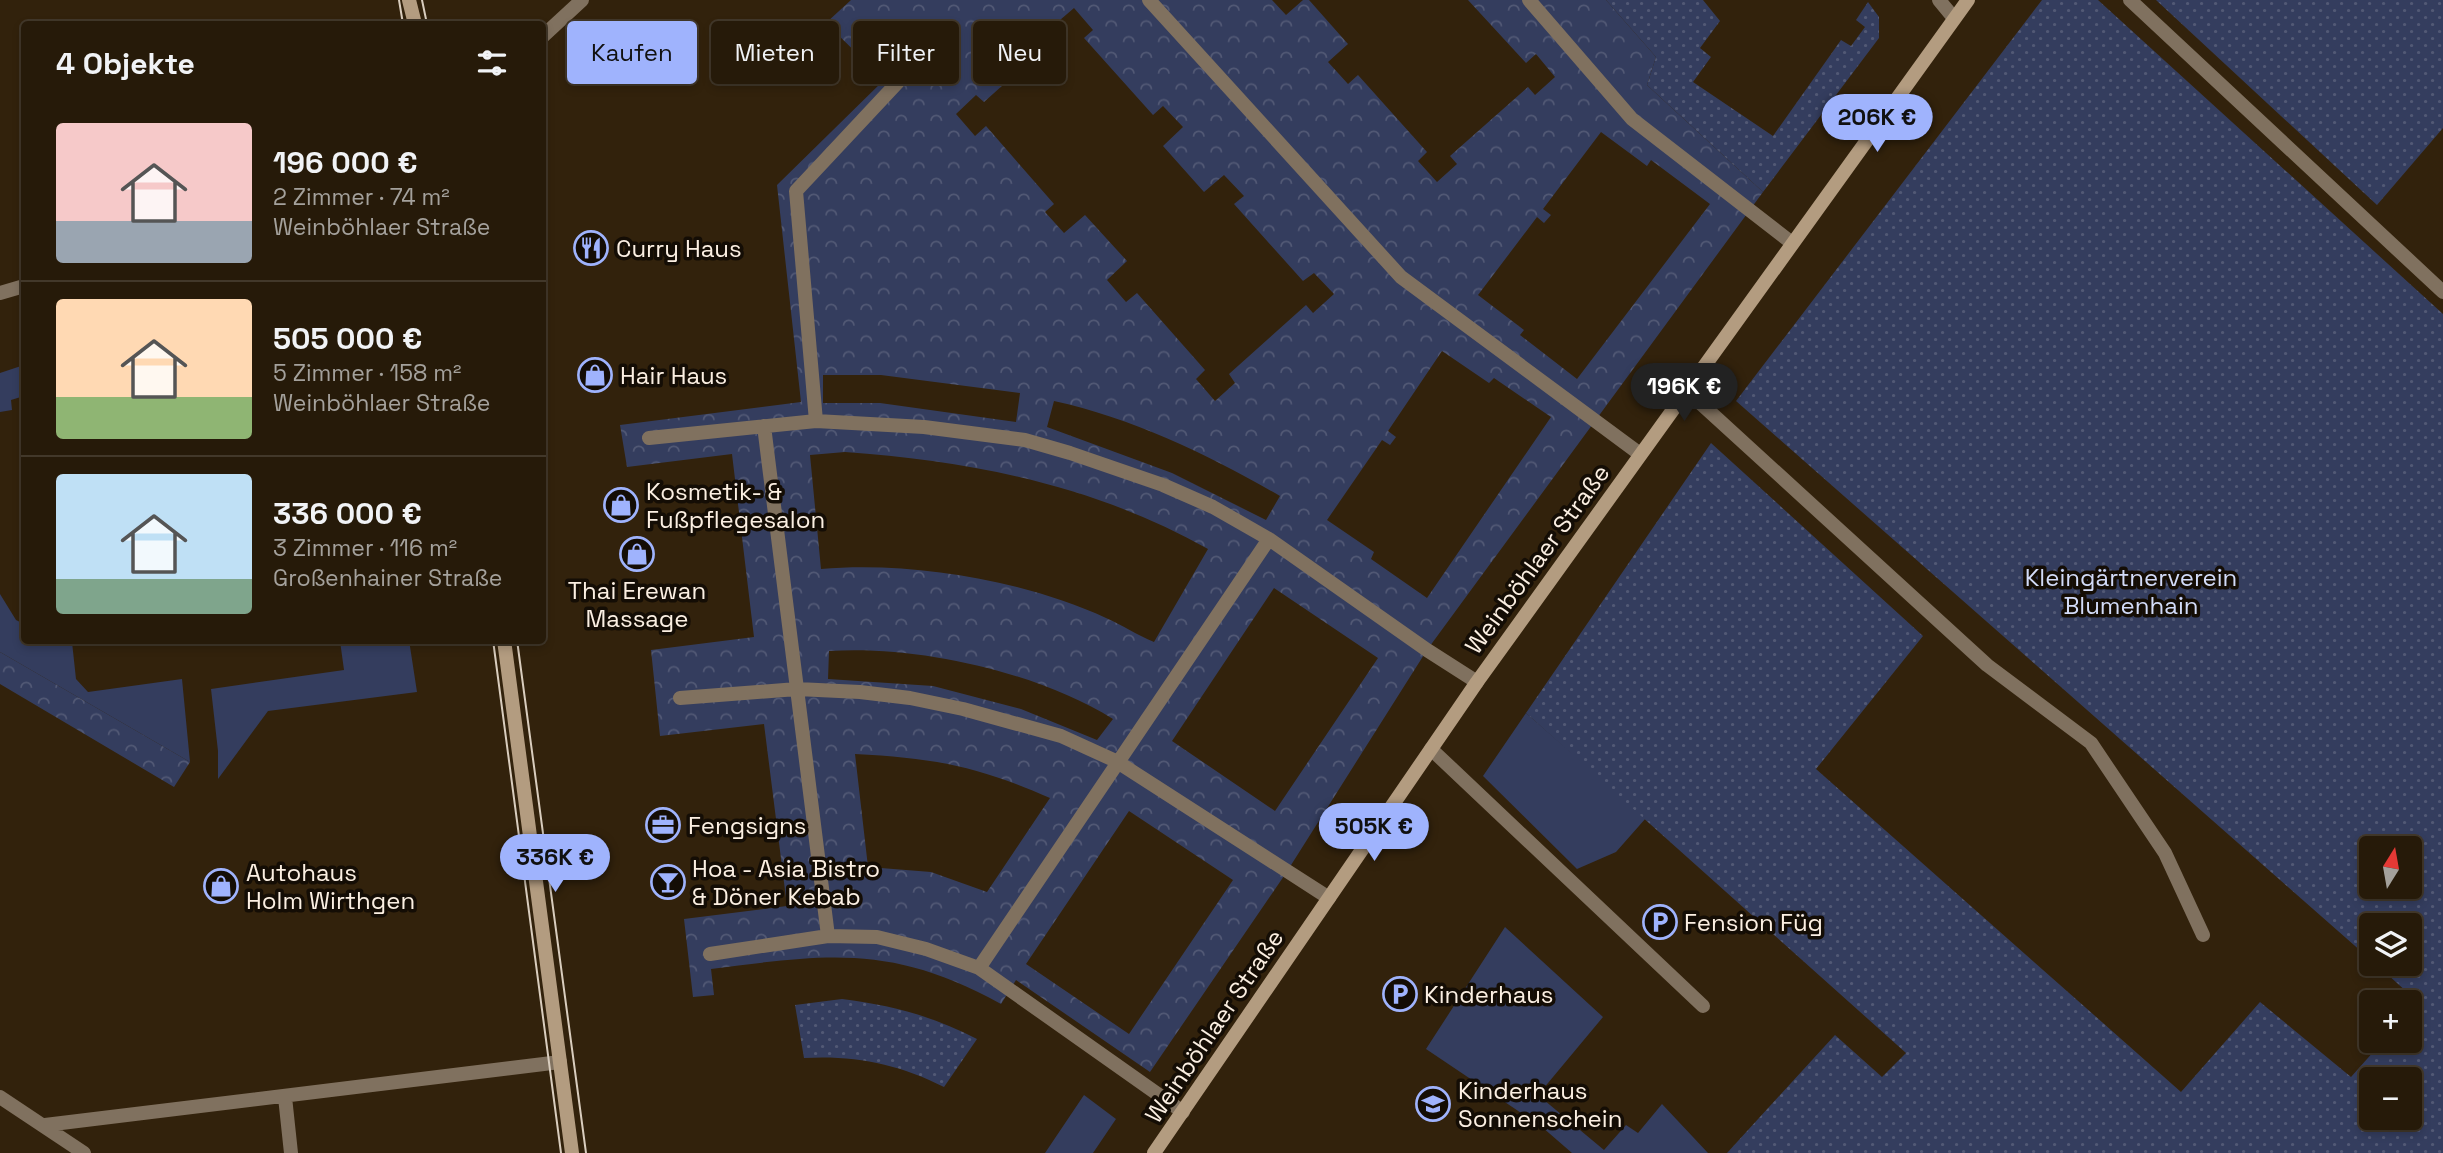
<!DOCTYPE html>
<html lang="de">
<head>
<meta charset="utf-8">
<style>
	:root { --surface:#261a09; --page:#2e2312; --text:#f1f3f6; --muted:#a4a19c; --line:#42382a; --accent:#9fb3fd }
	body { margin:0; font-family:"Space Grotesk",sans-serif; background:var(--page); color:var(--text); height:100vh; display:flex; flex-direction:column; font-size:26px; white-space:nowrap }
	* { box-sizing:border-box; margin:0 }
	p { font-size:23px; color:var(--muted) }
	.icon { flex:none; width:38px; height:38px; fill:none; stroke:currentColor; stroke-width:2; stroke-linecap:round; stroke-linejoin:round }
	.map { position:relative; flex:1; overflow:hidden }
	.details { position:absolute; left:21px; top:21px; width:525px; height:623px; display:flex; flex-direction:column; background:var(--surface); border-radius:7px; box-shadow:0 4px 10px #0003,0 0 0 2px var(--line) }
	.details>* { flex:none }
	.guide { position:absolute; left:567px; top:21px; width:665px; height:63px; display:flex; gap:14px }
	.needle { width:46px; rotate:11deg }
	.tools { position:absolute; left:2359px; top:836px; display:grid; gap:14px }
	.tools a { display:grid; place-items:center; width:63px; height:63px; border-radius:7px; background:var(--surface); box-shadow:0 4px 10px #0003,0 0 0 2px var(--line); font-size:35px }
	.price { position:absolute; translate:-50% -60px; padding:0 16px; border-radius:24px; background:var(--accent); color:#111; font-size:23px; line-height:46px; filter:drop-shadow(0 2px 4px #0008) }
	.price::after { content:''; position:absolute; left:50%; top:42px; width:21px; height:16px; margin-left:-10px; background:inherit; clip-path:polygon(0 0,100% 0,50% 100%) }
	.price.active { background:#222; color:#fff }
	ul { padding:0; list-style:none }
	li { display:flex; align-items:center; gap:21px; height:175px; padding:0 35px }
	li+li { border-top:2px solid var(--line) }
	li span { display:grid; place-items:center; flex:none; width:196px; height:140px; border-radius:7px; color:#555 }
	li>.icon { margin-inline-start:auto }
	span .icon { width:84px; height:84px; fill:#fffc; stroke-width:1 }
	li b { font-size:30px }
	h2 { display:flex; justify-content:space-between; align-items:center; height:84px; padding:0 35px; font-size:30px }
	.pill { padding:0 24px; border-radius:7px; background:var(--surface); box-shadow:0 4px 10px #0003,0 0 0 2px var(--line); font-size:24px; line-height:63px }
	.pill.active { background:var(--accent); color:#111 }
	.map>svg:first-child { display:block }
	.grass { fill:#343d5e }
	.forest { fill:url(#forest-crowns); fill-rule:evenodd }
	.garden { fill:url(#garden-dots); fill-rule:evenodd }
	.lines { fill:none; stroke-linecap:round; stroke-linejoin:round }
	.lane { stroke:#80715f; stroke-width:14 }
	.street { stroke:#80715f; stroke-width:14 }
	.secondary { stroke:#b39c80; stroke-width:14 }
	.tram { stroke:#d9cdbe; stroke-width:2 }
	.labels { text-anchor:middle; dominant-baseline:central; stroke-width:7; stroke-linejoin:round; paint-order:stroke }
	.poi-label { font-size:24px; fill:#fbefe2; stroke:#140d05; text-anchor:start }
	.street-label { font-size:24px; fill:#fbefe2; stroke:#140d05 }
	.park-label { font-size:24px; fill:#d2dbf8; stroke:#140d05 }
</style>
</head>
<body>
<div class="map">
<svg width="2443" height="1153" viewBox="0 0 2443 1153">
	<defs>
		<pattern id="forest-crowns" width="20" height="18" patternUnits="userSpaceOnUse" patternTransform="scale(1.75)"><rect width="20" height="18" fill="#343d5e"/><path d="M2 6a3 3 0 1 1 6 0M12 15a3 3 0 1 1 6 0" fill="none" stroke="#525975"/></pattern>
		<pattern id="garden-dots" width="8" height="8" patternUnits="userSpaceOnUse" patternTransform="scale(1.75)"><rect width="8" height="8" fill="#343d5e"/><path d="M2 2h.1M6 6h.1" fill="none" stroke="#525975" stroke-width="1.8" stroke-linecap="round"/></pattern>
	</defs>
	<rect width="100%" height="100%" fill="#32220c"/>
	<!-- grass -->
	<path class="grass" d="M 24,365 L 24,396 L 11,400 L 12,410 L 0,412 L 0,373 Z
		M 0,594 L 16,620 L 24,624 L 24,640 L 72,642 L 76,679 L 88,692 L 182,679 L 190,762 L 0,652 Z
		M 409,640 L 417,692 L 268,711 L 218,779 L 218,751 L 211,689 L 344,670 L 340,641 Z
		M 1526,713 L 1646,818 L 1616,852 L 1577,869 L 1483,776 Z
		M 1505,927 L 1603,1017 L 1538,1095 L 1604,1150 L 1626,1125 L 1638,1133 L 1662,1104 L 1708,1153 L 1572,1153 L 1542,1127 L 1426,1049 Z
		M 1084,1095 L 1116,1119 L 1093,1153 L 1045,1153 Z"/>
	<!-- forest -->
	<path class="forest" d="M 851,0 L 1272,0 L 1286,15 L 1303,0 L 1309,0 L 1348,44 L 1328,62 L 1348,84 L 1358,75 L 1427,152 L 1418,161 L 1437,182 L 1457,164 L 1450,156 L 1528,87 L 1535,95 L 1555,77 L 1536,54 L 1526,63 L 1468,0 L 1606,0 L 1656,57 L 1647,85 L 1763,192 L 1427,650 L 1286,873 L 1150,1072 L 1016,980 L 1001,1004 C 892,944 828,954 711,969 L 714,995 L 693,997 L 684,919 L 787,906 L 764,724 L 660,736 L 651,650 L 754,637 L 732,454 L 627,467 L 620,425 L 801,402 L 777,185 L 884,80 L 826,23 ZM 1074,8 L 1093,30 L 1084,38 L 1153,115 L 1163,106 L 1183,127 L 1163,146 L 1204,192 L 1224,175 L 1244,196 L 1234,204 L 1303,281 L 1314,273 L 1334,294 L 1313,313 L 1306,305 L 1229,374 L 1235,383 L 1215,401 L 1196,379 L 1205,370 L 1137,293 L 1126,302 L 1107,280 L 1127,261 L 1085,215 L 1064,233 L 1045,212 L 1054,204 L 986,126 L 975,136 L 956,114 L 976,95 L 984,102 L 1060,34 L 1053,26 ZM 1601,132 L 1647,166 L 1651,160 L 1710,204 L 1577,379 L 1520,335 L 1524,330 L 1478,295 L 1537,217 L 1544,223 L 1551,215 L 1543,209 ZM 1442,351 L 1489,383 L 1494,378 L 1551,417 L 1427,598 L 1371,559 L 1374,552 L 1327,520 L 1382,440 L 1390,445 L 1396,437 L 1388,431 ZM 823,375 L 881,375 L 1020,393 L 1016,422 L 880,403 L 823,403 ZM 1054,401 C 1133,418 1211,456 1280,496 L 1266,520 L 1172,473 L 1047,427 ZM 845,452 C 973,461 1096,486 1208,549 L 1154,642 C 1137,635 1122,625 1106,618 C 1024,580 910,561 821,569 L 810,455 ZM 1274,588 L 1378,658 L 1275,811 L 1172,741 ZM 829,651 C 918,645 1037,672 1113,719 L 1097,740 L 1021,709 L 933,686 L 828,679 ZM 855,754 C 934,758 977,766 1050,798 L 987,892 L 931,872 L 868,867 ZM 1129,811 L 1233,880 L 1129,1034 L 1026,964 Z
		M 0,652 L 190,762 L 174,787 L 0,684 Z"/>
	<!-- garden -->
	<path class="garden" d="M 1606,0 L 1703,0 L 1720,21 L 1700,48 L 1711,57 L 1693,82 L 1773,136 L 1841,40 L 1851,46 L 1865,27 L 1856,20 L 1868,2 L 1879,17 L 1879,38 L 1763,192 L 1647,85 L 1656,57 Z
		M 2042,0 L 2098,0 L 2443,314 L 2443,1153 L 1727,1153 L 1835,1035 L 1882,1077 L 1906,1053 L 1526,713 L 1711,443 L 1923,636 L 1816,769 L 2181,1092 L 2260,1002 L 2351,1077 L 2383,1041 L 2410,1041 L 2410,1012 L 2418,1002 L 2376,964 L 2410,964 L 2410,926 L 2371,926 L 2371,960 L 1736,401 ZM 2371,849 L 2410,849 L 2410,887 L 2371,887 ZM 2371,1080 L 2410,1080 L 2410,1118 L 2371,1118 Z
		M 2156,0 L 2443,0 L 2443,128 L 2377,205 Z
		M 842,999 C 890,1005 933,1016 977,1039 L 944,1087 C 899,1064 854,1055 804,1058 L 795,1005 Z"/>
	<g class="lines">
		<!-- lane -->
		<path class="lane" d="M 1149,0 L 1401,277 L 1640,454
			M 1529,0 L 1632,119 L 1792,243
			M 2130,0 L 2443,292
			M 1686,390 L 1987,665 L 2091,743 L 2165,853 L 2203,935
			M 816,421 L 796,191 L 898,82
			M 764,426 L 828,936
			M 649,438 L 816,421 L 924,427 L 1025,440 L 1070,453 L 1163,485 L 1213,507 L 1269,539 L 1427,650 L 1477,682
			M 680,698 L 797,689 L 860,692 L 910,698 L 963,709 L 1061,736 L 1116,761 L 1329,898
			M 1431,749 L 1703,1006
			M 710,954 L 828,936 L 877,937 L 926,949 L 979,968 L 1183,1112
			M 979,968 L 1269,539
			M 0,1097 L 84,1153
			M 285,1097 L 291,1153
			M 45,1125 L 560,1062"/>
		<!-- street -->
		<path class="street" d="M 1939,0 L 1953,17
			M 542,37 L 582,0
			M 0,293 L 24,286"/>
		<!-- secondary -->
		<path class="secondary" d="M 409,0 L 415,24
			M 504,640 L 572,1153
			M 1154,1153 L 1477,682 L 1968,0"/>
		<!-- tram -->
		<path class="tram" d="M 399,0 L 403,24
			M 422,0 L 427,24
			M 493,640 L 561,1153
			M 517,640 L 586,1153"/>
	</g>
	<!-- icons -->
	<defs>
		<g id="restaurant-ring" transform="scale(1.75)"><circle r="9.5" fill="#140d05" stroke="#9fb3fd" stroke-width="1.5"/><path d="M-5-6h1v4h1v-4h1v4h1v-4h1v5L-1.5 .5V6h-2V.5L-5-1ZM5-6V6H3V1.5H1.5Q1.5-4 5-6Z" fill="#9fb3fd"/></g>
		<g id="shop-ring" transform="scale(1.75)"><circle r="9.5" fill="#140d05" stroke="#9fb3fd" stroke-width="1.5"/><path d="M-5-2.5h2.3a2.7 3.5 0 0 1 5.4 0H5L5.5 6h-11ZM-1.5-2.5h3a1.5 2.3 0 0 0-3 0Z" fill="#9fb3fd"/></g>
		<g id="office-ring" transform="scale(1.75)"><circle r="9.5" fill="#140d05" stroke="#9fb3fd" stroke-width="1.5"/><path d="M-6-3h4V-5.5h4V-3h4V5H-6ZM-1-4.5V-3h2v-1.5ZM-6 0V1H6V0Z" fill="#9fb3fd"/></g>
		<g id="bar-ring" transform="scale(1.75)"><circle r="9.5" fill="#140d05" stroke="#9fb3fd" stroke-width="1.5"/><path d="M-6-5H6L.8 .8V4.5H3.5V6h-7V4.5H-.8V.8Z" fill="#9fb3fd"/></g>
		<g id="parking-ring" transform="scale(1.75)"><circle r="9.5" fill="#140d05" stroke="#9fb3fd" stroke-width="1.5"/><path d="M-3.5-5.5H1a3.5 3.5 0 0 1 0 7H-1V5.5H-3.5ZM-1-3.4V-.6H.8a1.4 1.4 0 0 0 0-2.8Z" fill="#9fb3fd"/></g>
		<g id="school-ring" transform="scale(1.75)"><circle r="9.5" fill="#140d05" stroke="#9fb3fd" stroke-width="1.5"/><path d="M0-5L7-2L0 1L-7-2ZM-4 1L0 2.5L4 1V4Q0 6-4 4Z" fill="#9fb3fd"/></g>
	</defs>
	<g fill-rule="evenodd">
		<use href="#restaurant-ring" x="591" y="248"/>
		<use href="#shop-ring" x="595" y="375"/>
		<use href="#shop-ring" x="621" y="505"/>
		<use href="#shop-ring" x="637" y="554"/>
		<use href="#office-ring" x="663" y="825"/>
		<use href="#bar-ring" x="668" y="882"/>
		<use href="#shop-ring" x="221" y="886"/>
		<use href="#parking-ring" x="1660" y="922"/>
		<use href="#parking-ring" x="1400" y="994"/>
		<use href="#school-ring" x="1433" y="1104"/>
	</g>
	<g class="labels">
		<!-- poi labels -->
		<g class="poi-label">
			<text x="616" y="248">Curry Haus</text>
			<text x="620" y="375">Hair Haus</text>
			<text x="646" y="491">Kosmetik- &amp;<tspan x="646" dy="28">Fußpflegesalon</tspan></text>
			<text x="637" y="590" text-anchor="middle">Thai Erewan<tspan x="637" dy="28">Massage</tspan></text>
			<text x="688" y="825">Fengsigns</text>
			<text x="692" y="868">Hoa - Asia Bistro<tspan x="692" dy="28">&amp; Döner Kebab</tspan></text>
			<text x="246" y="872">Autohaus<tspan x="246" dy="28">Holm Wirthgen</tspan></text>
			<text x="1684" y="922">Fension Füg</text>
			<text x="1424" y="994">Kinderhaus</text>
			<text x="1458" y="1090">Kinderhaus<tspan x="1458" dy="28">Sonnenschein</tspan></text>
		</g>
		<!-- street labels -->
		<g class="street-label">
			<text transform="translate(1537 559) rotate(-54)">Weinböhlaer Straße</text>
			<text transform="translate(1214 1026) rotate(-56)">Weinböhlaer Straße</text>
		</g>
		<!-- park labels -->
		<g class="park-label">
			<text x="2131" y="577">Kleingärtnerverein<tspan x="2131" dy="28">Blumenhain</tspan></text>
		</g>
	</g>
</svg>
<div class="tools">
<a><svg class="needle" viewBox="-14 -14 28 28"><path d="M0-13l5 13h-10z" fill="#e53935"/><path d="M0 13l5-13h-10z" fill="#a4a19c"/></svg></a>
<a><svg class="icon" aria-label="layers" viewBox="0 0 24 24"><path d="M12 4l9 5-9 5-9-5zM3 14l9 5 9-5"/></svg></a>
<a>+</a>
<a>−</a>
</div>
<b class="price" style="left:1877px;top:154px">206K €</b>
<b class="price active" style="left:1684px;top:423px">196K €</b>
<b class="price" style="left:1374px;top:863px">505K €</b>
<b class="price" style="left:555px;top:894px">336K €</b>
<div class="guide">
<a class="pill active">Kaufen</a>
<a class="pill">Mieten</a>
<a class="pill">Filter</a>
<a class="pill">Neu</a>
</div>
<section class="details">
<h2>4 Objekte<svg class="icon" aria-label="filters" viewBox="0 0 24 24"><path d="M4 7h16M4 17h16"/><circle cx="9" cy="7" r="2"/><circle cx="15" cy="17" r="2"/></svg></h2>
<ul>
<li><span style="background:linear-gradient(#f6c9c9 70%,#9aa5b1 0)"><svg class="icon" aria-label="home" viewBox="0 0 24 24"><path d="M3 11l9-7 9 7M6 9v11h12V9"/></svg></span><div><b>196 000 €</b><p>2 Zimmer · 74 m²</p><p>Weinböhlaer Straße</p></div></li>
<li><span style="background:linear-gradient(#ffd9b3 70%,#8fb573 0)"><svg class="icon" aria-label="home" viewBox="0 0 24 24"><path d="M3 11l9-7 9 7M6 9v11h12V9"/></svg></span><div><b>505 000 €</b><p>5 Zimmer · 158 m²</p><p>Weinböhlaer Straße</p></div></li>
<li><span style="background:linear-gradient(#bfe0f5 75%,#7fa58c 0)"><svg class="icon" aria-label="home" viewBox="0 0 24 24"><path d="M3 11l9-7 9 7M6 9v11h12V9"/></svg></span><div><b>336 000 €</b><p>3 Zimmer · 116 m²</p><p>Großenhainer Straße</p></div></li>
</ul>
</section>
</div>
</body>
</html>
